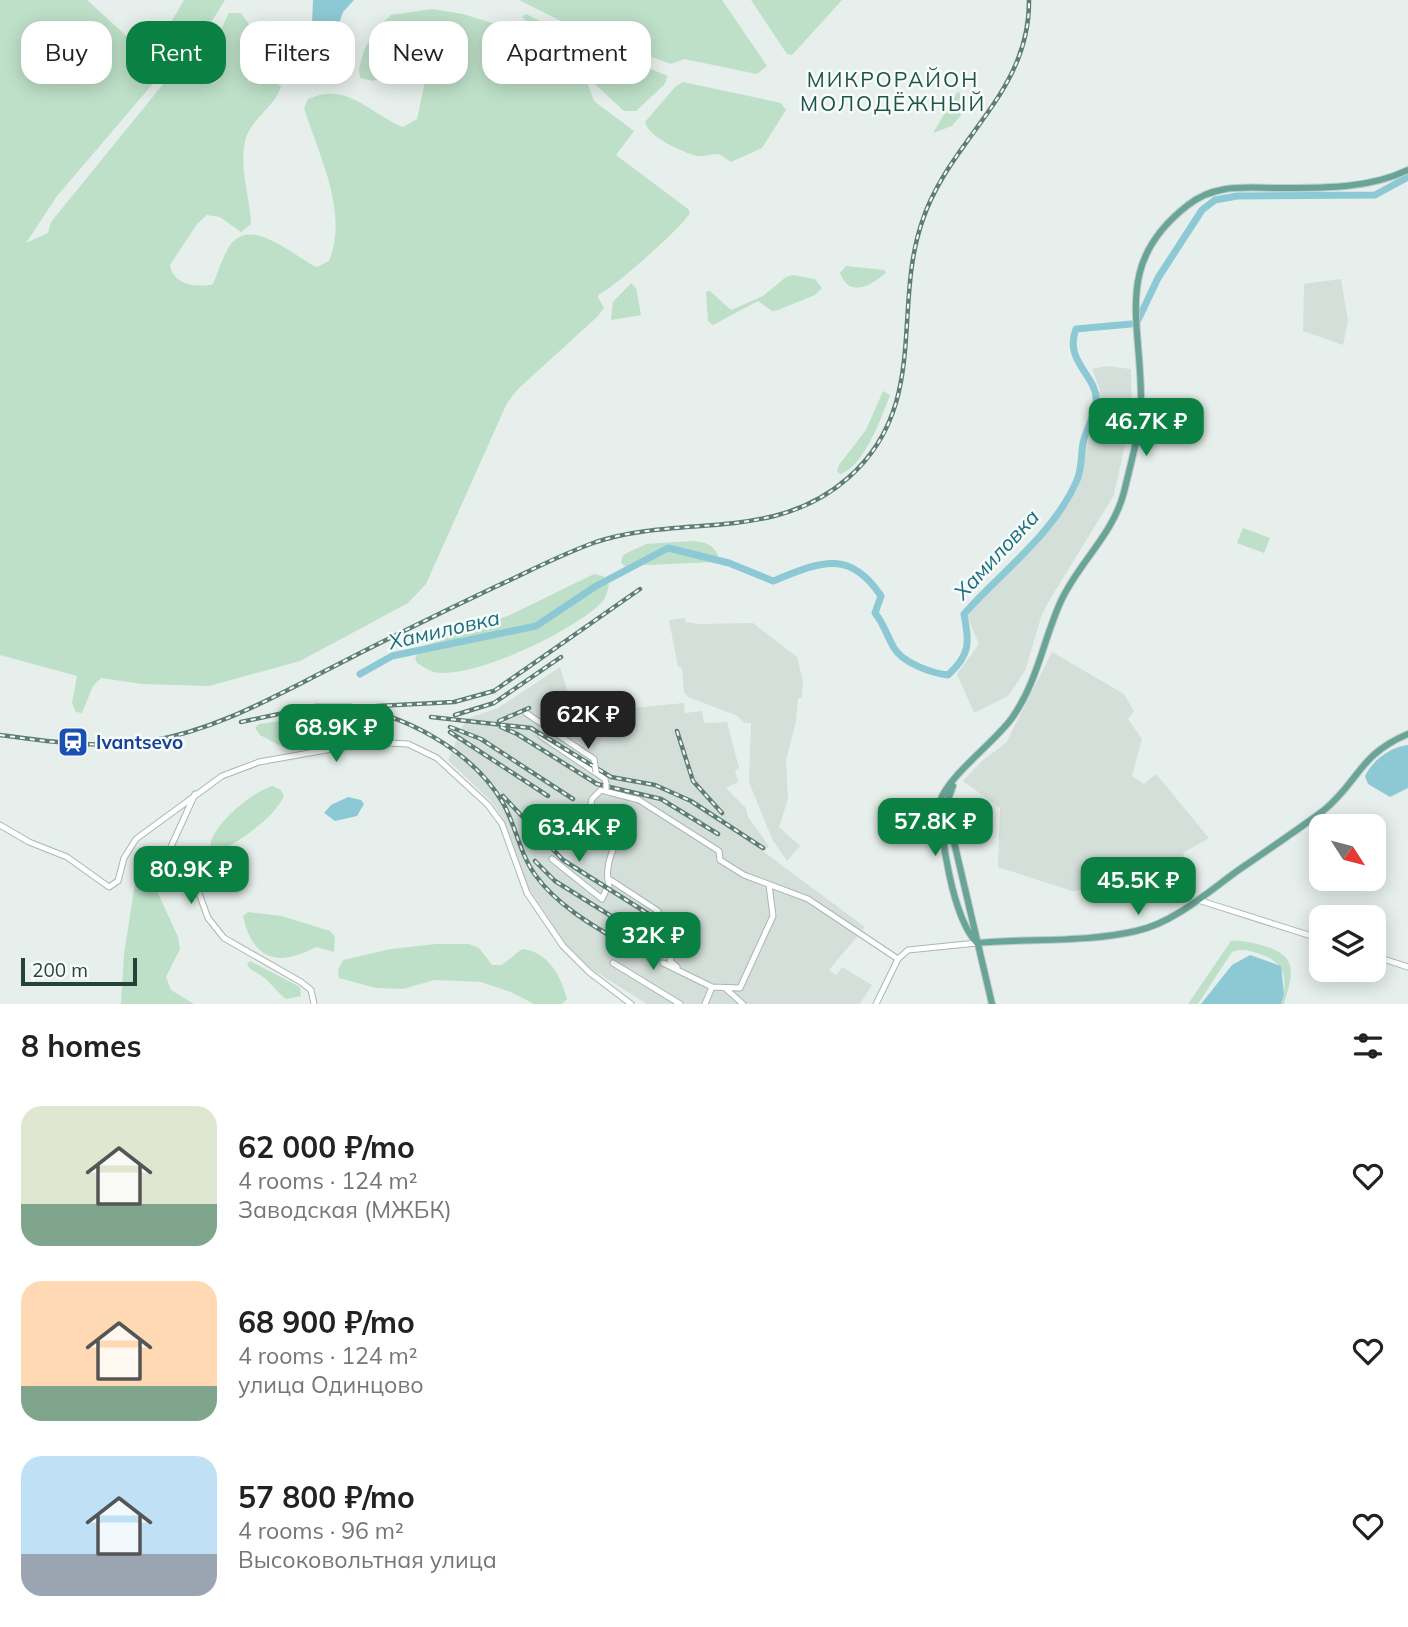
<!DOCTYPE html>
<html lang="en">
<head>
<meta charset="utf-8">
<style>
	:root { --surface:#fff; --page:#f6f6f6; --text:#222; --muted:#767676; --accent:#0b8043 }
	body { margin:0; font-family:Mulish,sans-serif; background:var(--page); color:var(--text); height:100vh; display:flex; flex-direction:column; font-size:26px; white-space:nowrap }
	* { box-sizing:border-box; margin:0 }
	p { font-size:23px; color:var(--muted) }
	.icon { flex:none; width:38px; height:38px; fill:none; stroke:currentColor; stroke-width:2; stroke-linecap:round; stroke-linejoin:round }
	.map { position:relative; height:1004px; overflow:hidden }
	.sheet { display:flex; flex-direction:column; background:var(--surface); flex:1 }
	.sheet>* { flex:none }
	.hud { position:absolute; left:21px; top:21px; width:700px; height:63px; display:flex; gap:14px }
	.needle { width:46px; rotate:126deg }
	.tools { position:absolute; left:1309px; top:814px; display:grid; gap:14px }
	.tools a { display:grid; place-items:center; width:77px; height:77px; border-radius:14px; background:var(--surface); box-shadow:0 4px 18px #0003; font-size:35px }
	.scale { position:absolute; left:21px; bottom:18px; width:116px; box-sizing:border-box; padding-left:7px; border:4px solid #23423a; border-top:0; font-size:19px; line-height:24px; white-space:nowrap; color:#23423a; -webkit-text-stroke:5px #f7fbf9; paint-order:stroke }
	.price { position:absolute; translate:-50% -60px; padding:0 16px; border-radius:14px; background:var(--accent); color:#fff; font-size:23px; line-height:46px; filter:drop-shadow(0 2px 4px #0008) }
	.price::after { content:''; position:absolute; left:50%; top:42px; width:21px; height:16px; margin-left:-10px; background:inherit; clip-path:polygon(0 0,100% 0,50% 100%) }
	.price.current { background:#222; color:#fff }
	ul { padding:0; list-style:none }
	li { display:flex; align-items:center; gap:21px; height:175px; padding:0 21px }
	li span { display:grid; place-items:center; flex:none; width:196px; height:140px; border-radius:21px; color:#555 }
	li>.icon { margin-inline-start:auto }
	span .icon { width:84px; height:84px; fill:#fffc; stroke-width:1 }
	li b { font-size:30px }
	h2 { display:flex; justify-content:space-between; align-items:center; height:84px; padding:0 21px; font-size:30px }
	.pill { padding:0 24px; border-radius:21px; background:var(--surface); box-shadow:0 4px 18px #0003; font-size:24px; line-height:63px }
	.pill.current { background:var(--accent); color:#fff }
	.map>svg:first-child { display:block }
	.built { fill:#d4dfda }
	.green { fill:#bee0c8 }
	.water { fill:#8dc9d4 }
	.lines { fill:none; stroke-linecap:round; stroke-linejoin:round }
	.river { stroke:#8dc9d4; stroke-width:7 }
	.minor-casing { stroke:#a8b8b2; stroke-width:7 }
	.major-casing { stroke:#c1cac8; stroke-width:8 }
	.minor { stroke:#fff; stroke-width:5 }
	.major { stroke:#69a596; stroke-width:6 }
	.rail-casing { stroke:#5e7d75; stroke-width:4.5 }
	.rail { stroke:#f7fbf9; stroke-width:2; stroke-dasharray:5; stroke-linecap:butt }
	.minor-bridge-casing { stroke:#a8b8b2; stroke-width:7; stroke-linecap:butt }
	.minor-bridge { stroke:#fff; stroke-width:5 }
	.labels { text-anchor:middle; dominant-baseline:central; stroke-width:5; stroke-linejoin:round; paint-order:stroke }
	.transit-label { font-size:19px; font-weight:bold; fill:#164399; stroke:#f7fbf9; text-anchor:start }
	.neighbourhood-label { font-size:21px; letter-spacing:2px; fill:#1e5548; stroke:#f7fbf9 }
	.water-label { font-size:21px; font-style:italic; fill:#1b6f80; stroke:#f7fbf9 }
</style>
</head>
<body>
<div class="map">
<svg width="1408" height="1004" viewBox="0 0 1408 1004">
	<rect width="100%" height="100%" fill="#e6efeb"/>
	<!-- built -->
	<path class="built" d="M 1341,279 L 1348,321 L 1343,345 L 1303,331 L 1304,284 Z
		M 1106,366 L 1131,369 L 1132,412 L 1114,495 L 1052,596 L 1042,614 L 1025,671 L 1008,696 L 974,713 L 957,674 L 979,644 L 967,616 L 1051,524 L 1079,478 L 1100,390 L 1092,369 Z
		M 685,618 L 685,622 L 699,624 L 753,623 L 797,657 L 803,681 L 802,697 L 798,699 L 796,721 L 786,760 L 788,799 L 779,827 L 800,846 L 787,861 L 772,839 L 749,782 L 751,723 L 744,723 L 738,716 L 688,697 L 684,692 L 682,668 L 678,667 L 669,620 Z
		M 1052,652 L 1124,694 L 1134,711 L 1128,719 L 1142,739 L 1132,776 L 1144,784 L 1156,774 L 1209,838 L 1183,853 L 1186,861 L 1152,889 L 1143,858 L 1127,865 L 1136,890 L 1120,903 L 1098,888 L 1072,891 L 998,867 L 1000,808 L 963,781 L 983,760 L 1006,743 Z
		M 560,667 L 570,699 L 593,712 L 684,703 L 685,713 L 702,711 L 704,723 L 727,722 L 739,768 L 735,770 L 738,782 L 726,788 L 746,808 L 748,817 L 769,846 L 764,852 L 865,927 L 829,970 L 836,975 L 842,967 L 872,985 L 860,1004 L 647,1004 L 585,965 L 571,952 L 524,881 L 506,824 L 492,802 L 448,760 L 466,719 L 498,708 Z"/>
	<!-- green -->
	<path class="green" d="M 0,0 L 87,0 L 159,66 L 162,73 L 57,196 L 26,243 L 48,233 L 51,222 L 164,83 L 196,72 L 213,84 L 220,79 L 221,66 L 213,46 L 229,13 L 241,13 L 261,42 L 263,55 L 247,78 L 249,82 L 262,76 L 269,76 L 281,87 C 274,108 249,120 245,142 C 239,168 250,198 251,224 L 241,232 L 220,217 L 207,215 L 197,224 L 170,265 C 173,285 197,288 213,284 C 218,272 223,255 231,244 C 253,216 295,258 317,267 L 329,261 C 349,212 319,156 304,108 L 308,99 C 347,81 369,113 403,127 L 417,119 L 428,68 L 425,60 L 373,81 L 360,78 L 359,69 L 364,50 L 375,30 L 391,15 L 432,9 L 463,14 L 533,36 L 588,85 L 594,101 L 634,131 L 616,155 L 688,209 L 690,213 C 684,225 612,290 599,294 L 598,297 L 604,308 L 597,317 L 518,389 L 507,403 L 426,584 L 408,603 L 300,661 L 209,686 L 142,684 L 101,678 L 93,686 L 82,713 L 76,712 L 72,703 L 77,676 L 0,655 Z
		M 184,0 L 225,0 L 191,55 L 174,67 L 161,61 C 156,41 175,17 184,0 Z
		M 519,0 L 722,0 L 767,66 L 757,74 L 684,59 L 671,64 L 577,29 Z
		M 751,0 L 842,0 L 792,55 L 787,54 Z
		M 526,14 L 569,36 L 668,76 L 664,85 L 636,111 L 624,111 L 522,17 Z
		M 683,82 L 781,103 L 786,110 L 762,148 L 731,162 L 719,154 C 712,154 703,157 697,156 C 682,152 648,137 645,122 L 675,87 Z
		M 958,91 L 961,95 L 957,105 L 961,115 L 952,126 L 933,133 Z
		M 846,266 L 884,270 L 886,273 C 871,285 850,299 840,273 Z
		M 793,275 L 815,279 L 822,288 L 815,295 L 778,310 L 772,311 L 758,301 L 713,325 L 708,321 L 706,292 L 710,291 L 731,310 L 763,296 L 786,277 Z
		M 631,283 L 636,288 L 641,315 L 611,320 L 613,302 Z
		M 883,391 L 890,395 C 882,416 864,467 840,474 L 837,471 L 839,465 L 866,430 Z
		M 1243,528 L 1270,538 L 1264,553 L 1237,543 Z
		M 692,541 C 704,542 712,543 718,555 L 715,562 L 624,566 L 621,562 L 623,555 L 646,544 Z
		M 594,574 L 603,576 L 609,585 C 607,592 606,599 600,604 C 571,632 482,674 442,673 C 432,673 425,668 417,663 L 415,658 L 422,647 L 510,615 Z
		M 309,717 L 318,720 L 320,725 L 283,747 L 260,735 L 255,728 L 259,724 Z
		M 273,786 L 281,790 L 284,796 C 272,821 239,840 216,854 L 211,852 C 204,830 254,790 273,786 Z
		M 151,848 L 157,851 L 151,868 L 153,882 L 178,937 L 180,949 L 166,977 L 171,990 L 194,1004 L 121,1004 L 124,954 L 137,870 L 145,851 Z
		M 248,912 L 282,916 L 330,931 L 335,937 L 334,952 L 316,947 C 279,967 253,961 243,916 Z
		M 1231,941 C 1243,940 1253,943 1264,946 C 1300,956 1292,975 1284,1004 L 1281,1004 C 1288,978 1286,963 1260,954 C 1250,951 1242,948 1232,952 L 1198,1004 L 1188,1004 Z
		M 436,944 L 469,944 L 479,948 L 492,965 L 502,965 L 522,949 C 548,952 560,974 567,999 L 562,1004 L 534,1004 L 511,992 L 481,982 L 434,980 L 403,989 L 376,988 L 339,978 L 338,970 L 343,960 L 391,949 Z
		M 250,961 L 300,987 L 301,996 L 286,999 C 277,992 271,983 262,976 C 256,972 252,971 247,965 Z"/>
	<!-- water -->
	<path class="water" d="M 313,0 L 354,0 L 343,12 L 338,26 L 327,25 L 318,30 L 312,25 Z
		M 1408,745 L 1408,788 L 1390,797 L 1368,784 L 1365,776 C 1373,760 1390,747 1408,745 Z
		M 348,797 L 361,800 L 364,804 L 357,816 L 335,821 L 324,813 L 331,805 Z
		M 1250,955 L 1281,966 L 1284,994 L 1281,1004 L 1201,1004 L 1232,965 Z"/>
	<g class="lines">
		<!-- river -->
		<path class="river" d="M 1138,320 L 1158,278 L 1202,210 L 1215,200 L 1237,196 L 1375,195 L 1408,177
			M 360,674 L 392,656 L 536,626 L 596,586 L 668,548 L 729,563 L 773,581 C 818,563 849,547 881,596 L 875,613 C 884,624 887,636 894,648 C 903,663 931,673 948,675 C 971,654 969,643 964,614 C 1002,571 1054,534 1077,480 C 1082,469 1081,454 1083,443 C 1086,429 1095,416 1096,402 C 1099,377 1063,362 1076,329 L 1131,324"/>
		<!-- minor casing -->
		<g class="minor-casing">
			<path id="minor" d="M 526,713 L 594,759 L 595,766
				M 541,736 L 605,779 L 606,784
				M 195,794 L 159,873 L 196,885 L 208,918 L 224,938 L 301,982 L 311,990 L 314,1004
				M 0,825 L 29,842 L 67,857 L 109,887 L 118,881 L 124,858 L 136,839 L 222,776 L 259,762 L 371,742 L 408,744 L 437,758 L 488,805 L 502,824 L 527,893 L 563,946 L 589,972 L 631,1004
				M 552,859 L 602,899 L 606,890
				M 609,879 L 658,911 L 648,928
				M 609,886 C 604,867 612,848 623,831 L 590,808 L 592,799 L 601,790 L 639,800 L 719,851 L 720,860 L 744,875 L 808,899 L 898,959
				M 1198,900 L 1321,939
				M 641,923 L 675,945 L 670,961 L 677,967
				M 1374,956 L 1408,967
				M 613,963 L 680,1004
				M 663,963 L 712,987 L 740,988 L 773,916 L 769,885
				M 725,988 L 743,1004
				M 705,1004 L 712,987
				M 876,1004 L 898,959 L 908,950 L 977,943"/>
		</g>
		<!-- major casing -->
		<g class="major-casing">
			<path id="major" d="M 953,786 L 947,802 L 947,812 L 992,1004
				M 977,943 C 952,917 941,837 940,801 C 949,775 994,743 1012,718 C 1038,681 1043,640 1061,601 C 1079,562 1113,535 1124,492 C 1131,462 1141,430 1141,399 C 1141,320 1113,263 1188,205 C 1216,183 1246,188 1279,188 C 1323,188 1368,189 1408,170
				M 977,943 C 1029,938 1085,943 1136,931 C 1174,923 1209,891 1240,869 C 1268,850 1296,831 1323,811 C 1359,782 1358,755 1408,734"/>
		</g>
		<!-- minor -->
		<use href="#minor" class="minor"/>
		<!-- major -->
		<use href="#major" class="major"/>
		<!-- rail casing -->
		<g class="rail-casing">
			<path id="rail" d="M 342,706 C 402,712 472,750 503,803 C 516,826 520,855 536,876 C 561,910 603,931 639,953
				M 377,706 L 454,702 L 494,691 L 640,589
				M 455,715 L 494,703 L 561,657
				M 431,717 L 531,728 L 611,777 L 655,785 L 691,801 L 763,848
				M 499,721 L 529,708
				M 241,722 L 316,706 L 352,706
				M 450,727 L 481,739 L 573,799
				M 501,727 L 517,734 L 597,784 L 661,799 L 718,834
				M 677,731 L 693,781 L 722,813
				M 450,732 L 548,796
				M 0,735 C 51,742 99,749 150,741 C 212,731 268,700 323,672 C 381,642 438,614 497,586 C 530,571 562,554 596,542 C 682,514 774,543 848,478 C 930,406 892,310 922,222 C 949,139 1030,94 1029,0
				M 503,796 L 563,860 L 650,915
				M 535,861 L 555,881 L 611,916"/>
		</g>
		<!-- rail -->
		<use href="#rail" class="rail"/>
		<!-- minor-bridge casing -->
		<g class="minor-bridge-casing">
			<path id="minor-bridge" d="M 595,766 L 596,772
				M 606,784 L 606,789"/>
		</g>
		<!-- minor-bridge -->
		<use href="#minor-bridge" class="minor-bridge"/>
	</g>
	<!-- icons -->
	<defs>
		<g id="station-square" transform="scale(1.575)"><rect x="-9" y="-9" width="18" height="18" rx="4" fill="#1a4fb4" stroke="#f7fbf9"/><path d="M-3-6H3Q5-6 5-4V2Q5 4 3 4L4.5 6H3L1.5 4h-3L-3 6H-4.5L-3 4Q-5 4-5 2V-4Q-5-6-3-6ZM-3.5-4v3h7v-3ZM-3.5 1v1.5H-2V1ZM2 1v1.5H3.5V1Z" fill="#fff"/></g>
	</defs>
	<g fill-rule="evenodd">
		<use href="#station-square" x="73" y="742"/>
	</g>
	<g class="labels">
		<!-- transit labels -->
		<g class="transit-label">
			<text x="96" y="742">Ivantsevo</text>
		</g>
		<!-- neighbourhood labels -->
		<g class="neighbourhood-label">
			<text x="893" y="79">МИКРОРАЙОН<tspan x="893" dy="24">МОЛОДЁЖНЫЙ</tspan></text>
		</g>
		<!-- water labels -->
		<g class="water-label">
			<text transform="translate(996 554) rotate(-47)">Хамиловка</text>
			<text transform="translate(444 629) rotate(-13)">Хамиловка</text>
		</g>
	</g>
</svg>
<div class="tools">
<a><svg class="needle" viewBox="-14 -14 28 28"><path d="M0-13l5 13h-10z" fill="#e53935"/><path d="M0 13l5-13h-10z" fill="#767676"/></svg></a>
<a><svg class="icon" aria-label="layers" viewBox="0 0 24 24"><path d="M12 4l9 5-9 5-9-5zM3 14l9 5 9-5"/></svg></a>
</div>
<div class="scale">200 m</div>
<b class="price" style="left:1146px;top:458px">46.7K ₽</b>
<b class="price current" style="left:588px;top:751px">62K ₽</b>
<b class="price" style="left:336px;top:764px">68.9K ₽</b>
<b class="price" style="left:935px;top:858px">57.8K ₽</b>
<b class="price" style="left:579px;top:864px">63.4K ₽</b>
<b class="price" style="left:191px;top:906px">80.9K ₽</b>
<b class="price" style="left:1138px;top:917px">45.5K ₽</b>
<b class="price" style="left:653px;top:972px">32K ₽</b>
<div class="hud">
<a class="pill">Buy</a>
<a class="pill current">Rent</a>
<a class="pill">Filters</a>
<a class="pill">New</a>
<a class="pill">Apartment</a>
</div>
</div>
<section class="sheet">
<h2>8 homes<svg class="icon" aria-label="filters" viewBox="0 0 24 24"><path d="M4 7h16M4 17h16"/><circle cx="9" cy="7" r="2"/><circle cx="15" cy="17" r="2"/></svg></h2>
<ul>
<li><span style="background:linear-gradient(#dfe7d0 70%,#7fa58c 0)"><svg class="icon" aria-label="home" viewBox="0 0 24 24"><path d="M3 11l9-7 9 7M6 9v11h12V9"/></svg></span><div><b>62 000 ₽/mo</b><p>4 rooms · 124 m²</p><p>Заводская (МЖБК)</p></div><svg class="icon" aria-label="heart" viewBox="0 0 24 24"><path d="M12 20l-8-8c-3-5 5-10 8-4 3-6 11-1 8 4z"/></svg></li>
<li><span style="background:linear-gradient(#ffd9b3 75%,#7fa58c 0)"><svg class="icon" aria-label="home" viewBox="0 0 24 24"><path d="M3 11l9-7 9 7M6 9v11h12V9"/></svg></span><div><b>68 900 ₽/mo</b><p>4 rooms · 124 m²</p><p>улица Одинцово</p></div><svg class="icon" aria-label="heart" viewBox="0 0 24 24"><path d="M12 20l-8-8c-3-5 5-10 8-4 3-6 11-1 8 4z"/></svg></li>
<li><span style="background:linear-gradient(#bfe0f5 70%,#9aa5b1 0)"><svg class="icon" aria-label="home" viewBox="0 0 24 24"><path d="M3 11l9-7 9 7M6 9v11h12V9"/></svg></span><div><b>57 800 ₽/mo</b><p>4 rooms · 96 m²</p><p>Высоковольтная улица</p></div><svg class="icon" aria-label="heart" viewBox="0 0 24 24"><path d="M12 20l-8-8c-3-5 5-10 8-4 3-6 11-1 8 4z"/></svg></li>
</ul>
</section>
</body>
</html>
